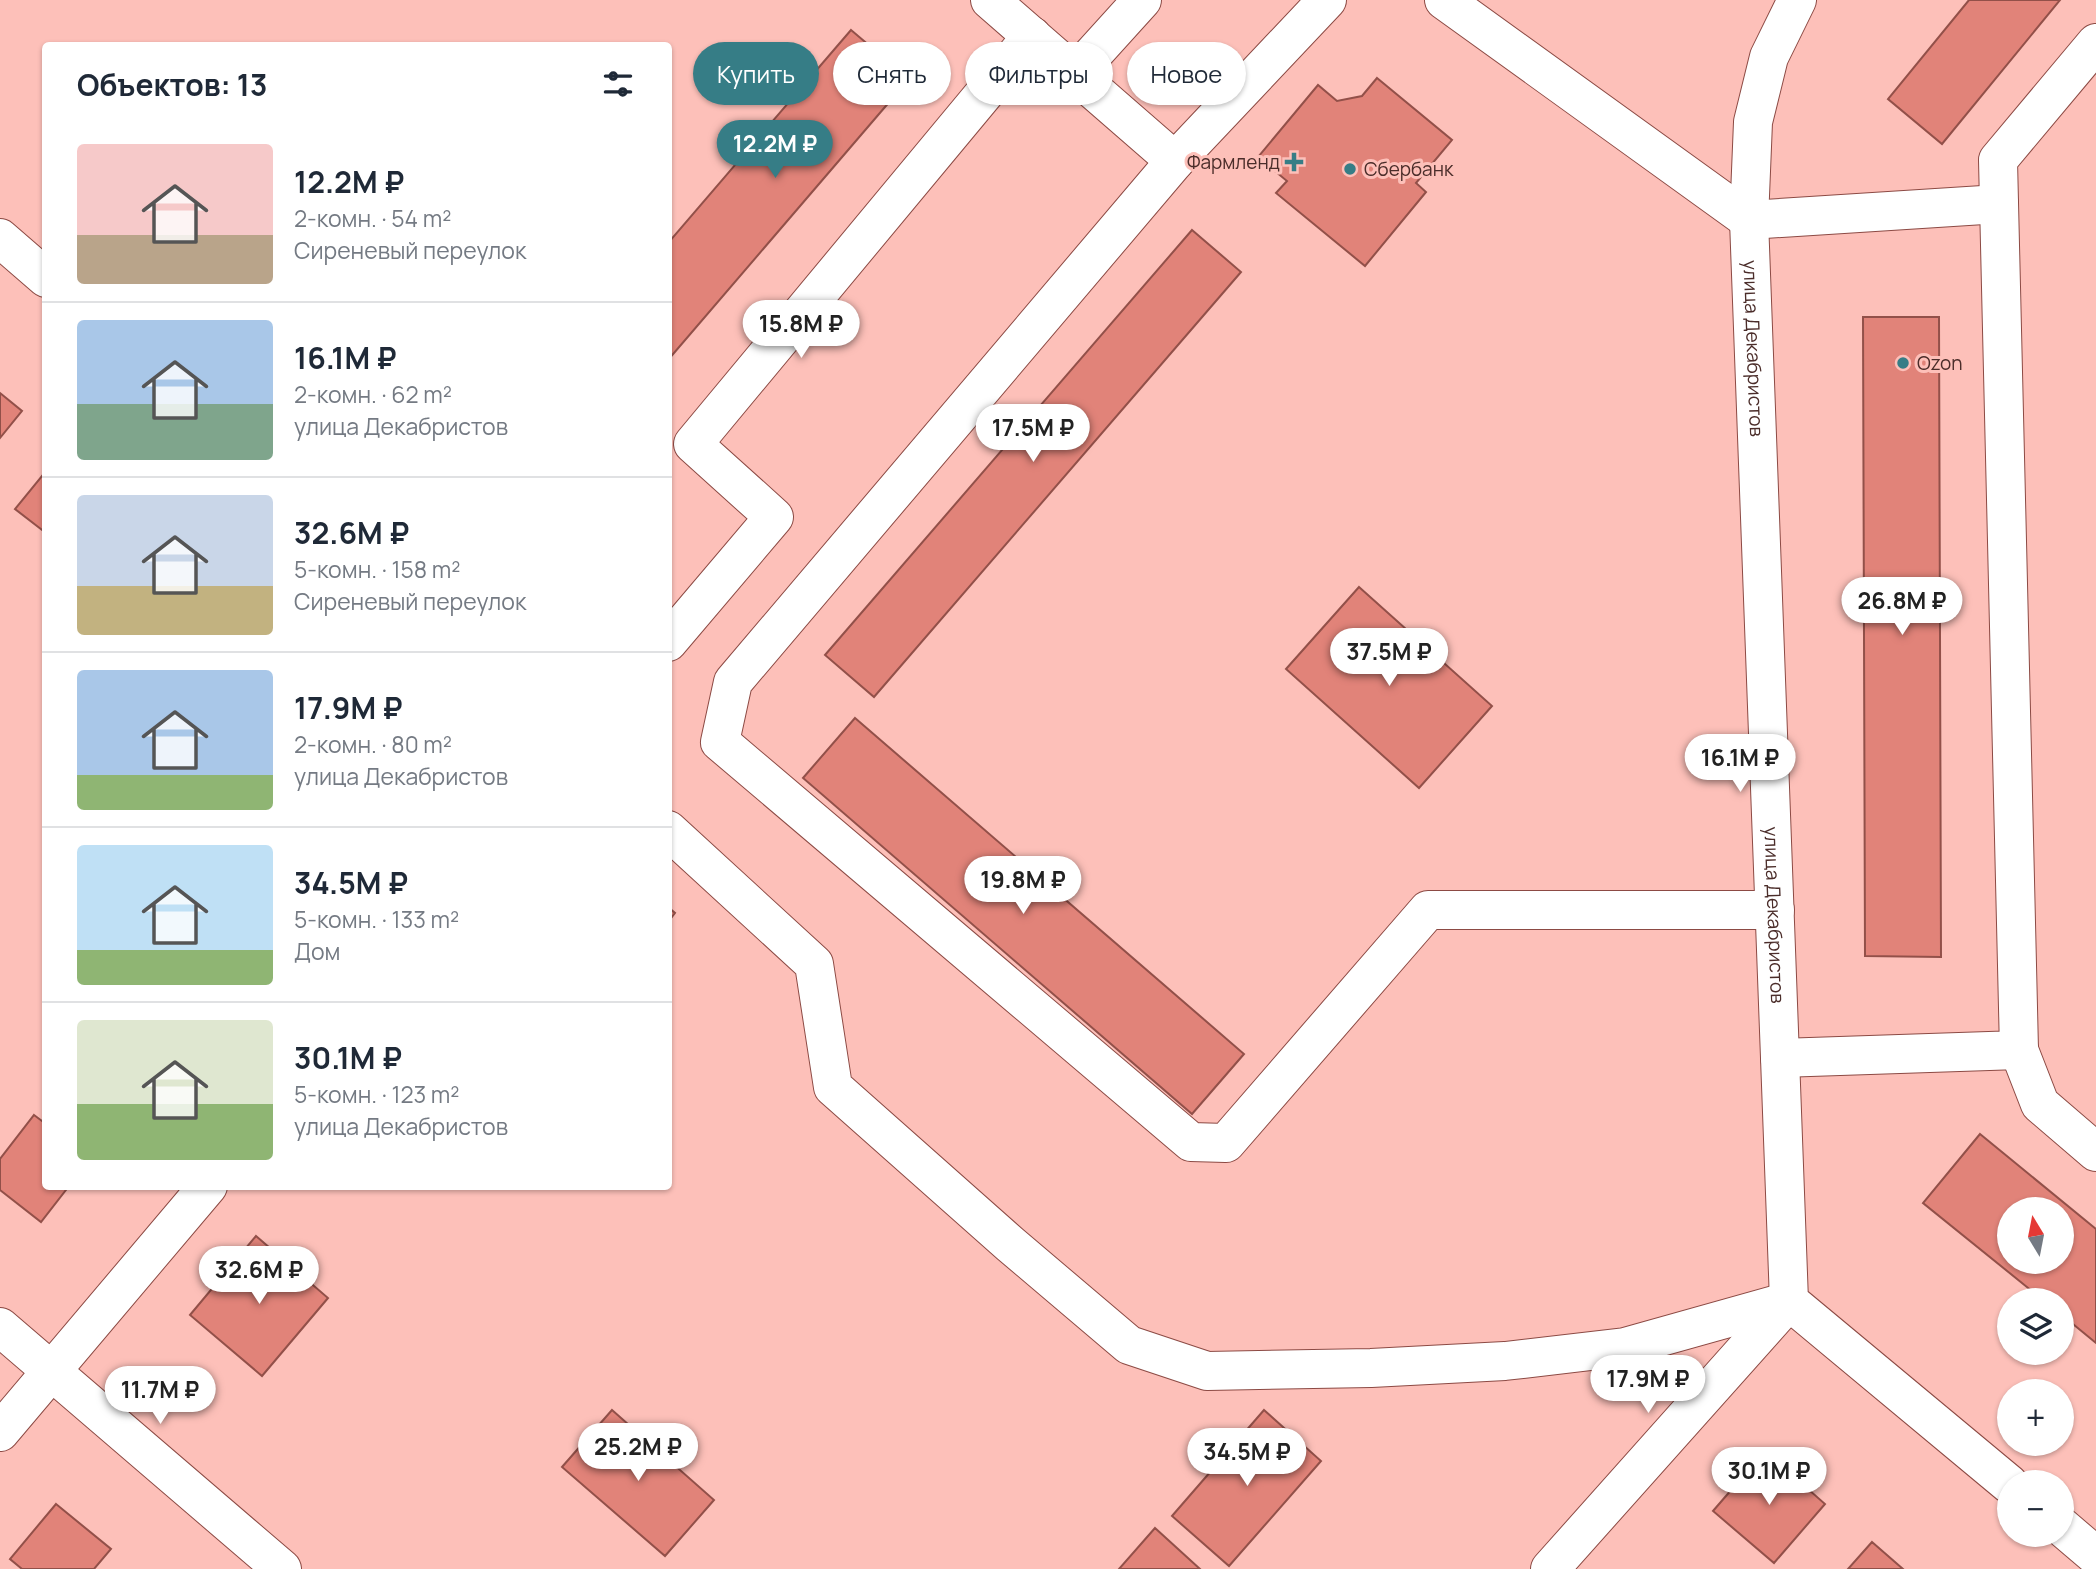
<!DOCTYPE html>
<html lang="ru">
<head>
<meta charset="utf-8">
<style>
	:root { --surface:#fff; --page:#f6f6f7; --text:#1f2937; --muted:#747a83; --line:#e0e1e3; --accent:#367d86 }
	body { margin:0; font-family:Manrope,sans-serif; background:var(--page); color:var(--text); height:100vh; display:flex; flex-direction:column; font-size:26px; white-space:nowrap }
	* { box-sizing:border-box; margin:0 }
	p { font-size:23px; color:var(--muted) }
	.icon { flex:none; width:38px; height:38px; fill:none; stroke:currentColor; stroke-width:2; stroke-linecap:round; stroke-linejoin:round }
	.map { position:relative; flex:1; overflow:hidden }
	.side { position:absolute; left:42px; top:42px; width:630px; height:1148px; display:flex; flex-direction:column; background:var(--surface); border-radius:7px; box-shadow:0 2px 5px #0004 }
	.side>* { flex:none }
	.top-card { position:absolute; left:693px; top:42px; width:665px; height:63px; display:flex; gap:14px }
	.needle { width:46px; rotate:350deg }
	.tools { position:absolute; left:1997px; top:1197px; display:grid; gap:14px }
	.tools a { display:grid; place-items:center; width:77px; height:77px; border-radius:50%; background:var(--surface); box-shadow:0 2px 5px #0004; font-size:35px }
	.price { position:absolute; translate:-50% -60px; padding:0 16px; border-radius:24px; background:#fff; color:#222; font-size:23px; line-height:46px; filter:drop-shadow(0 2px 4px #0008) }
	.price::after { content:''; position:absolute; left:50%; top:42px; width:21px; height:16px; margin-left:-10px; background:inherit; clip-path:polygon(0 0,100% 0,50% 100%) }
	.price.current { background:var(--accent); color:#fff }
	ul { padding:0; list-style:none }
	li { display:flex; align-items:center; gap:21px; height:175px; padding:0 35px }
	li+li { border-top:2px solid var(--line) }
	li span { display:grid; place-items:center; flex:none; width:196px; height:140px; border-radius:7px; color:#555 }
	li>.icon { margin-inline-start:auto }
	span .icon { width:84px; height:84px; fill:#fffc; stroke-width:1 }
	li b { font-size:30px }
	h2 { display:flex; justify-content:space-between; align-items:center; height:84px; padding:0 35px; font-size:30px }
	.pill { padding:0 24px; border-radius:32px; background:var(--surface); box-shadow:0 2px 5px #0004; font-size:24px; line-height:63px }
	.pill.current { background:var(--accent); color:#fff }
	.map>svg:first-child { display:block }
	.building { fill:#e18379; stroke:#925049; stroke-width:2; fill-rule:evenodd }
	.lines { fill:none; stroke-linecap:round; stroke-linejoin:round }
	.minor-casing { stroke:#8c4a44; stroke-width:40 }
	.minor { stroke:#fff; stroke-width:38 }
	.poi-dot { fill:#367d86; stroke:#fdc0b9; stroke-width:2.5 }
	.labels { text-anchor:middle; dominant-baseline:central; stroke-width:6; stroke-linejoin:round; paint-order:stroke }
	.poi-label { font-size:19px; fill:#4b2d2a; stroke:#fdc0b9; text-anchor:start }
	.street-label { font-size:19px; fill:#4b2d2a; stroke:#fdc0b9 }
</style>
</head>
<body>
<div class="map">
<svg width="2096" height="1569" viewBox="0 0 2096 1569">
	<rect width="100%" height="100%" fill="#fdc0b9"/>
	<!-- building -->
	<path class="building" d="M 1969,0 L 2060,0 L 1942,144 L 1888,99 Z
		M 851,30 L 909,79 L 668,360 L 668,243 Z
		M 1377,78 L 1452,140 L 1416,183 L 1426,192 L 1365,266 L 1276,193 L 1287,181 L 1258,157 L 1318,85 L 1337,101 L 1362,96 Z
		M 1192,230 L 1241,272 L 874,697 L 825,655 Z
		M 1863,317 L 1939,317 L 1941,957 L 1865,956 Z
		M 0,393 L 22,411 L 0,438 Z
		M 46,471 L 46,533 L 15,509 Z
		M 1359,587 L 1492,706 L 1419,788 L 1286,669 Z
		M 855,718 L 1244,1054 L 1192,1114 L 803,778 Z
		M 668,907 L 675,913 L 668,922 Z
		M 34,1115 L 46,1124 L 46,1186 L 69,1186 L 41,1222 L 0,1190 L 0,1159 Z
		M 1980,1134 L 2096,1229 L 2096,1343 L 2062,1315 L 2062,1300 L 2043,1300 L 1923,1203 ZM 2009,1209 L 2062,1209 L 2062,1262 L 2009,1262 Z
		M 256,1236 L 328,1298 L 262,1376 L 190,1315 Z
		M 612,1410 L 714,1500 L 665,1556 L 562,1467 Z
		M 1264,1410 L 1321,1461 L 1229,1566 L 1172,1516 Z
		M 1765,1451 L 1825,1504 L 1774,1563 L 1713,1511 Z
		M 56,1504 L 111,1549 L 94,1569 L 22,1569 L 10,1559 Z
		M 1155,1528 L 1200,1569 L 1119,1569 Z
		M 1872,1542 L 1903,1569 L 1848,1569 Z"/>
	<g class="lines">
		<!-- minor casing -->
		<g class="minor-casing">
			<g id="minor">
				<path d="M 990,0 L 1175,161 L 1327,0"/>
				<path d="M 1444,0 L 1749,220 L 1999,204"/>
				<path id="s1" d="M 1797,0 L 1769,57 L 1753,122 L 1749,220 L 1789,1301 L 2009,1484"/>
				<path d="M 1075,74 L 1142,0"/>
				<path d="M 1175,161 L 733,682 L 720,742 L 1191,1142 L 1226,1143 L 1428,910 L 1775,910"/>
				<path d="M 0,238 L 46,278"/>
				<path d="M 668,642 L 774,517 L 693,444 L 1032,36"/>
				<path d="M 668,830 L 814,964 L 833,1087 L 1010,1244 L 1129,1345 L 1207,1371 L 1371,1368 L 1505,1361 L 1625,1347 L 1789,1301"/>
				<path d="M 2019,1050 L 2040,1104 L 2096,1152"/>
				<path d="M 1780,1058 L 2019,1050 L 1998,160 L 2096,43"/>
				<path d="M 0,1327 L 282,1569"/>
				<path d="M 0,1432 L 208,1186"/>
				<path d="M 2062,1527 L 2096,1556"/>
				<path d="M 1550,1569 L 1789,1301"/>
			</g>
		</g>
		<!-- minor -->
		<use href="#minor" class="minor"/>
	</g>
	<!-- markers -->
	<g class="poi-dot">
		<path d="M1290.5 151.5h7v7h7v7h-7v7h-7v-7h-7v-7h7z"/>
		<circle cx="1350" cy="169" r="7"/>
		<circle cx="1903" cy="363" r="7"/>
	</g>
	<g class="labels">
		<!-- poi labels -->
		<g class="poi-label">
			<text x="1280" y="162" text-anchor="end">Фармленд</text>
			<text x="1364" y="169">Сбербанк</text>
			<text x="1917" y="363">Ozon</text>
		</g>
		<!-- street labels -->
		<g class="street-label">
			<text stroke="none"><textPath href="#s1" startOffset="357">улица Декабристов</textPath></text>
			<text stroke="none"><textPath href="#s1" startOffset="924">улица Декабристов</textPath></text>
		</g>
	</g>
</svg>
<div class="tools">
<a><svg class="needle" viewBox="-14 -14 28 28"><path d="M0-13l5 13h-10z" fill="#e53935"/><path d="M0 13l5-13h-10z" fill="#747a83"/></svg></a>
<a><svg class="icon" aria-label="layers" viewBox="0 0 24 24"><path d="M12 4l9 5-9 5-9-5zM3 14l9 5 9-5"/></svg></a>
<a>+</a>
<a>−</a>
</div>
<b class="price current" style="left:775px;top:180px">12.2M ₽</b>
<b class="price" style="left:801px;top:360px">15.8M ₽</b>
<b class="price" style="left:1033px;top:464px">17.5M ₽</b>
<b class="price" style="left:1902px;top:637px">26.8M ₽</b>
<b class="price" style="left:1389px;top:688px">37.5M ₽</b>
<b class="price" style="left:1740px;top:794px">16.1M ₽</b>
<b class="price" style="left:1023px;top:916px">19.8M ₽</b>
<b class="price" style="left:259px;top:1306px">32.6M ₽</b>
<b class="price" style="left:1648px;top:1415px">17.9M ₽</b>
<b class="price" style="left:160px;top:1426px">11.7M ₽</b>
<b class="price" style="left:638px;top:1483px">25.2M ₽</b>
<b class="price" style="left:1247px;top:1488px">34.5M ₽</b>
<b class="price" style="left:1769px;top:1507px">30.1M ₽</b>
<div class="top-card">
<a class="pill current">Купить</a>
<a class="pill">Снять</a>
<a class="pill">Фильтры</a>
<a class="pill">Новое</a>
</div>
<section class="side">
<h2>Объектов: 13<svg class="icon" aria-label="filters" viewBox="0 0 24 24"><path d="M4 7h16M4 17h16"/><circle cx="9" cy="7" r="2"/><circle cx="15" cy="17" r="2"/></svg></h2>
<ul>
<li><span style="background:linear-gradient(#f6c9c9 65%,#b9a48a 0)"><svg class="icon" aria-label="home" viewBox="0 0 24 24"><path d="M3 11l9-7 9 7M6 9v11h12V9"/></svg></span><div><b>12.2M ₽</b><p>2-комн. · 54 m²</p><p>Сиреневый переулок</p></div></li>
<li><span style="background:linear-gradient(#a9c7e8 60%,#7fa58c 0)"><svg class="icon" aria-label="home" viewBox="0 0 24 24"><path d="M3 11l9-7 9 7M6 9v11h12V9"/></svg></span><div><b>16.1M ₽</b><p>2-комн. · 62 m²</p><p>улица Декабристов</p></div></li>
<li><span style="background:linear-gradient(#c9d6e8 65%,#c2b280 0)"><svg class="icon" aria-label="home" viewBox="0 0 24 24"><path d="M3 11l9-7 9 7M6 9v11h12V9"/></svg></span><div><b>32.6M ₽</b><p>5-комн. · 158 m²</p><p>Сиреневый переулок</p></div></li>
<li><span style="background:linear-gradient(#a9c7e8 75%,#8fb573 0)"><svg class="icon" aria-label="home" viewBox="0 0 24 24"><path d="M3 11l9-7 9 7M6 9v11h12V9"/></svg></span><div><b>17.9M ₽</b><p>2-комн. · 80 m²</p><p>улица Декабристов</p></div></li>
<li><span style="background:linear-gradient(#bfe0f5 75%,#8fb573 0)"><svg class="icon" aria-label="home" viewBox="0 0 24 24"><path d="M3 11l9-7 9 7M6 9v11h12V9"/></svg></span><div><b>34.5M ₽</b><p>5-комн. · 133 m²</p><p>Дом</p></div></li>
<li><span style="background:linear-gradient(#dfe7d0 60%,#8fb573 0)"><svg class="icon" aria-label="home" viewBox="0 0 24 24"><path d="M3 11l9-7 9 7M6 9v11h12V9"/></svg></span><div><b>30.1M ₽</b><p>5-комн. · 123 m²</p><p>улица Декабристов</p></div></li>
</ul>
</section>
</div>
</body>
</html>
